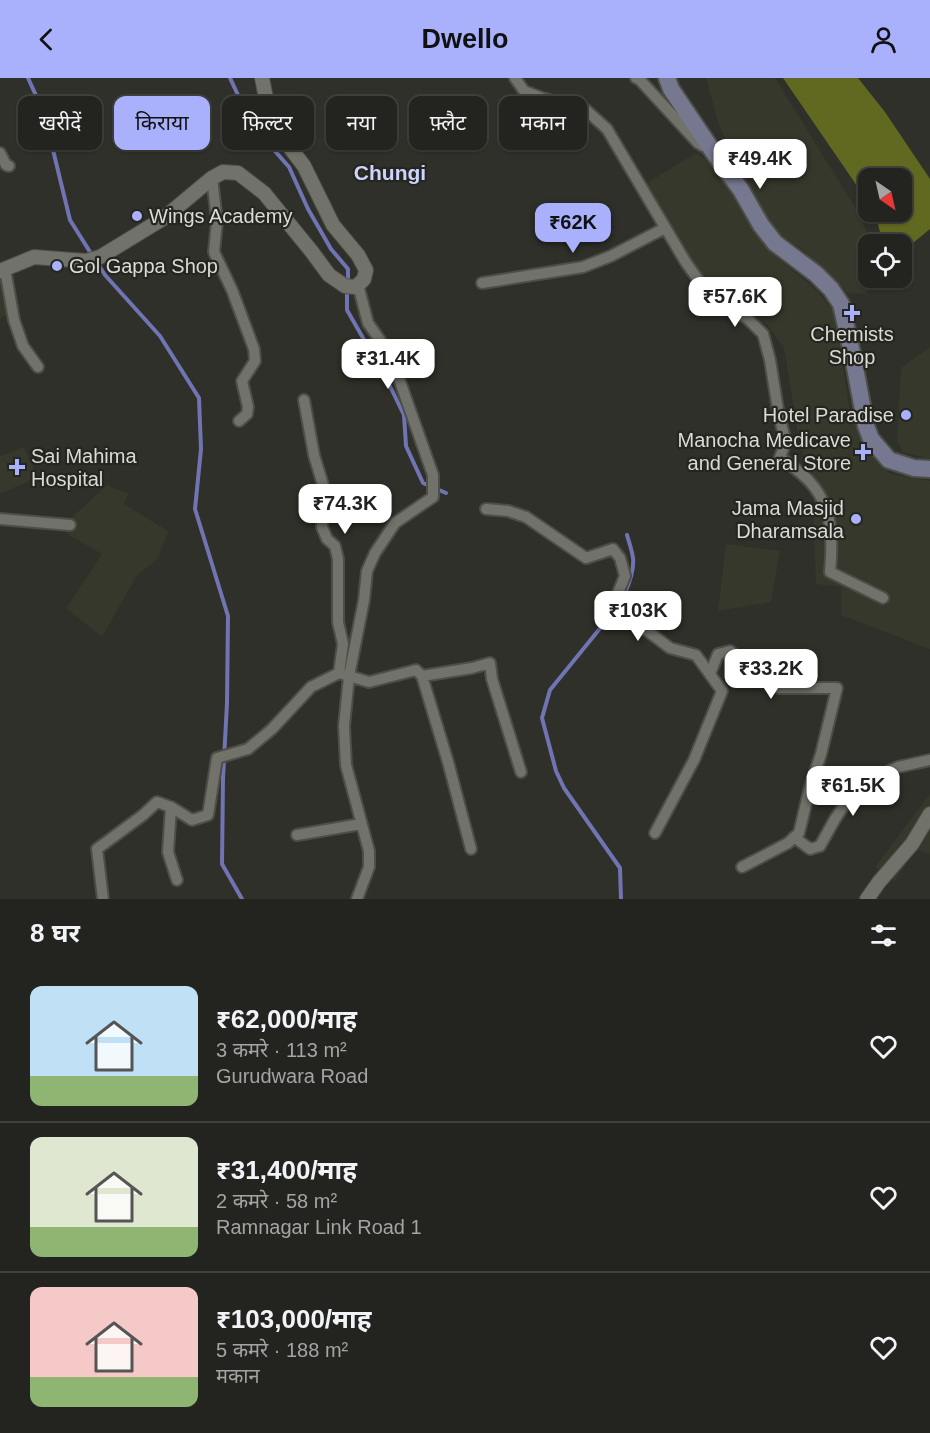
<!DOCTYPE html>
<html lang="hi">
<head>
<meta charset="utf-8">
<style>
	:root { --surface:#23241f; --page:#2b2c28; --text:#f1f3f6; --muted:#a3a4a4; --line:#40413d; --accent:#a9b0fc }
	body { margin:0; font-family:Arial,"Noto Sans Devanagari",sans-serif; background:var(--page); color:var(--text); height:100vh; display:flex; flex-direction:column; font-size:22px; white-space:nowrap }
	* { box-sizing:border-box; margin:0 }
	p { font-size:20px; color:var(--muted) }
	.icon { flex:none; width:33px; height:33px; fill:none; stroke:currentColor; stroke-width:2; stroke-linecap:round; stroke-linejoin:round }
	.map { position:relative; height:821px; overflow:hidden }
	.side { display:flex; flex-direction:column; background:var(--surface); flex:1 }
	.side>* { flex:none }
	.hud { position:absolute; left:18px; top:18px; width:600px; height:54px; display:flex; gap:12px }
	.needle { width:39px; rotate:146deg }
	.tools { position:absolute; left:858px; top:90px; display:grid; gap:12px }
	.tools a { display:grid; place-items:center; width:54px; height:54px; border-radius:12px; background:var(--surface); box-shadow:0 2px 4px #0004,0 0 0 2px var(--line); font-size:30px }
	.price { position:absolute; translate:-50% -51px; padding:0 14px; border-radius:12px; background:#fff; color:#222; font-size:20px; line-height:39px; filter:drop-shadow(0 2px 3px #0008) }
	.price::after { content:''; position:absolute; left:50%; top:36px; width:18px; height:14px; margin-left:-9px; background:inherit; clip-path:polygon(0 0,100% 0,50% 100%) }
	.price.current { background:var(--accent); color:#111 }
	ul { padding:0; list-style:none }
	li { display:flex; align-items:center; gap:18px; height:150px; padding:0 30px }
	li+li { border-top:2px solid var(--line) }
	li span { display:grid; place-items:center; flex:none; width:168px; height:120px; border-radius:12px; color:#555 }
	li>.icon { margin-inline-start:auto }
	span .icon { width:72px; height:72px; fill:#fffc; stroke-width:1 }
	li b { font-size:26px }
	h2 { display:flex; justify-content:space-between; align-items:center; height:72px; padding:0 30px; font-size:26px }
	.chip { padding:0 21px; border-radius:12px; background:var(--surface); box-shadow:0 2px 4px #0004,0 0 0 2px var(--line); font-size:21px; line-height:54px }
	.chip.current { background:var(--accent); color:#111 }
	header { display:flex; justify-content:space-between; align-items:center; height:78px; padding:0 30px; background:var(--accent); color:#111; font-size:27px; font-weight:700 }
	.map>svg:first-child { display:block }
	.built { fill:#36382b }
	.forest { fill:#616820 }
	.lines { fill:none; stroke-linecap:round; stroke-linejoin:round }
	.stream { stroke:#7074b2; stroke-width:4 }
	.minor-casing { stroke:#4e4e49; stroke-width:14 }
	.tertiary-casing { stroke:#4e4e49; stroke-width:16 }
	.secondary-casing { stroke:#4e4e49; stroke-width:20 }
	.minor { stroke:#71726a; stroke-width:10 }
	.tertiary { stroke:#71726a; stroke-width:14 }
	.secondary { stroke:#76788f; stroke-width:16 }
	.poi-dot { fill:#a9b0fc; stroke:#252620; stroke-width:2 }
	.labels { text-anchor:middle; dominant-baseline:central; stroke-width:4.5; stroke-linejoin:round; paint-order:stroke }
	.poi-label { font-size:20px; fill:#dadad6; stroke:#252620; text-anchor:start }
	.neighbourhood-label { font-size:21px; font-weight:bold; fill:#ced3fe; stroke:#252620 }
</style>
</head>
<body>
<header><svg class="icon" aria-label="back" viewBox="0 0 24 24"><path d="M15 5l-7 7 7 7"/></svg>Dwello<svg class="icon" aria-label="person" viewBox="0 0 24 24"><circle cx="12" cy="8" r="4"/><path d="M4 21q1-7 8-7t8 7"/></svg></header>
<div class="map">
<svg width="930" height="821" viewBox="0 0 930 821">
	<rect width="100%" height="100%" fill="#2f3029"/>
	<!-- built -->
	<path class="built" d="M 706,0 L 775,0 L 860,137 L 871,166 L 868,166 L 868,200 L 885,200 L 865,215 L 849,216 L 826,193 L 824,194 L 801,170 L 774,153 L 760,137 L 718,44 Z
		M 696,75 L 714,89 L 771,174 L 817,213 L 835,235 L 849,328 L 878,382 L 890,396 L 930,403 L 930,571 L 841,537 L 841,509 L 816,506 L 813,431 L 824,419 L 815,403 L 800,369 L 784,270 L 767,247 L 724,224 L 703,205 L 647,105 Z
		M 2,198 L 8,237 L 0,240 L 0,199 Z
		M 930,269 L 930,381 L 903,374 L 897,363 L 901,290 Z
		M 24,369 L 38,399 L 0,416 L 0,378 Z
		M 107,407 L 128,416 L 124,426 L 168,453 L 158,481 L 137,497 L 102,559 L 66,530 L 102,476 L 67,456 L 71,440 Z
		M 726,466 L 780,473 L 771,524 L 718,533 Z
		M 930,716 L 930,776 L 916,771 L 895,803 L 875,789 Z"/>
	<!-- forest -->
	<path class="forest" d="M 783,0 L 858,0 L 885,34 L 930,101 L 930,151 L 902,174 L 902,166 L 883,166 L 875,134 L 902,134 L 902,100 L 868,100 L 868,124 Z"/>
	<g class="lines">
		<!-- stream -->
		<path class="stream" d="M 28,0 L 44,35 L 70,142 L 92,177
			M 230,0 L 252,47 L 289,89 L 308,131 L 331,171 L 348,191 L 348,204
			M 96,183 L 105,197 L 160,258 L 199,320 L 201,371 L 195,431 L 228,538 L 227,625 L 223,700 L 222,786 L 242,821
			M 347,211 L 347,232 L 387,302 L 404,337 L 406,368 L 423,405 L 446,415
			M 621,821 L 620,790 L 564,710 L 556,693 L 542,640 L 550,612 L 606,543 C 620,532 635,497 633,480 C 632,472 629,464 627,457"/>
		<!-- minor casing -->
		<g class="minor-casing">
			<path id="minor" d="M 515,0 L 524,13 L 542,20 L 586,32 L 607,51 L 685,183 L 711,220 L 748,241 L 763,256 L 770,282 L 779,338 L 786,364 L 780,379 C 790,387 801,394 810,404 C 833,429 833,462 830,494 L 883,520
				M 636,0 L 640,2 L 698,65 L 703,68
				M 0,75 L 6,87 L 9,88
				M 212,100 L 217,143 L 214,174 L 232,212 L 254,271 L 255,283 L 242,303 L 248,329 L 247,336 L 239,343
				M 5,191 L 14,242 L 23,268 L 38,289
				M 482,205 L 583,189 L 611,178 L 665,150
				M 304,322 L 314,377 L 323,407 L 322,449 L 327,461 L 335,468 L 338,481 L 338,544 L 343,566 L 339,595
				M 486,431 L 508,433 L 526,439 L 586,480 L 613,471 L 620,480 L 625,498 L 613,527 L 670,570 L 696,577 L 722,613 L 694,682 L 655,755
				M 0,441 L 70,447
				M 710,596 L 718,576 L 730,573 L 760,600 L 779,610 L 837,610 L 821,676 L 810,709 L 799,755 L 788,765 L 742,789
				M 422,598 L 448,684 L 471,771
				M 171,729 L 168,774 L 177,802
				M 297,757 L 361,746
				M 794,759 L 810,771 L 820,768 L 835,741 L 857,708 L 898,689 L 930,682
				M 103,821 L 97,771 L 143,737 L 157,724 L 171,729 L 192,742 L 208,737 L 217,680 L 248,671 L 272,651 L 311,609 L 339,595 L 369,604 L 416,592 L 422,598 L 472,590 L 490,585 L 492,601 L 521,694
				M 357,821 L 369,789 L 369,773 L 346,687 L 344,648 L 349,598 L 364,522 L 367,493 L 375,475 L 395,445 L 433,419 L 433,397 L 391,278 L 368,245 L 358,207"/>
		</g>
		<!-- tertiary casing -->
		<g class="tertiary-casing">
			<path id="tertiary" d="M 0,193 L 34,179 L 86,183 L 100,179 L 164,140 L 212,100 L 223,94 L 238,95 L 264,115 L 312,174 L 329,197 L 345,208 L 355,209 L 358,207 L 364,201 L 366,192 L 358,177 L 333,147 L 304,88 L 282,59 L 268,30 L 262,0
				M 867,821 L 879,804 L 912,766 L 930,736"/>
		</g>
		<!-- secondary casing -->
		<g class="secondary-casing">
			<path id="secondary" d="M 667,0 L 671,11 L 714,75 L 741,112 L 761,147 L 775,165 L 816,196 L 831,211 L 841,226 L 853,279 L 866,348 L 871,361 L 889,382 L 914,390 L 930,391"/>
		</g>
		<!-- minor -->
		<use href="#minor" class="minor"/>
		<!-- tertiary -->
		<use href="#tertiary" class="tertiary"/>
		<!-- secondary -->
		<use href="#secondary" class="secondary"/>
	</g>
	<!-- markers -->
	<g class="poi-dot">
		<circle cx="137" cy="138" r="6"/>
		<circle cx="57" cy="188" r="6"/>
		<path d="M849 226h6v6h6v6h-6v6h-6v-6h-6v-6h6z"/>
		<circle cx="906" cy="337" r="6"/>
		<path d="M860 365h6v6h6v6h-6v6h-6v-6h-6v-6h6z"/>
		<path d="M14 380h6v6h6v6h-6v6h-6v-6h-6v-6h6z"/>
		<circle cx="856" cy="441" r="6"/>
	</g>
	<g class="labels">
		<!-- poi labels -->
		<g class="poi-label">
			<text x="149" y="138">Wings Academy</text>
			<text x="69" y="188">Gol Gappa Shop</text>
			<text x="852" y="256" text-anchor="middle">Chemists<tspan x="852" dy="23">Shop</tspan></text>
			<text x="894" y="337" text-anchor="end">Hotel Paradise</text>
			<text x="851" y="362" text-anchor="end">Manocha Medicave<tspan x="851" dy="23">and General Store</tspan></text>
			<text x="31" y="378">Sai Mahima<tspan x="31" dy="23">Hospital</tspan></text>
			<text x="844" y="430" text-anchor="end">Jama Masjid<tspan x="844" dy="23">Dharamsala</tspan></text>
		</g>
		<!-- neighbourhood labels -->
		<g class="neighbourhood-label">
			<text x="390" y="94">Chungi</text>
		</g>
	</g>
</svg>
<div class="tools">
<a><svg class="needle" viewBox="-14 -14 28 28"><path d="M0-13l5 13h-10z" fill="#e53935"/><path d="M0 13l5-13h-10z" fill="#a3a4a4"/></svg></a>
<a><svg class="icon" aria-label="locate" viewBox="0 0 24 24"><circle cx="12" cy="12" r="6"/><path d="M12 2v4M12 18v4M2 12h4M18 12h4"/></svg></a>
</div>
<b class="price" style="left:760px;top:112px">₹49.4K</b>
<b class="price current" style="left:573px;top:176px">₹62K</b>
<b class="price" style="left:735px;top:250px">₹57.6K</b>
<b class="price" style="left:388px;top:312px">₹31.4K</b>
<b class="price" style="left:345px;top:457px">₹74.3K</b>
<b class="price" style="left:638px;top:564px">₹103K</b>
<b class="price" style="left:771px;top:622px">₹33.2K</b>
<b class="price" style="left:853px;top:739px">₹61.5K</b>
<div class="hud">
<a class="chip">खरीदें</a>
<a class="chip current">किराया</a>
<a class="chip">फ़िल्टर</a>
<a class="chip">नया</a>
<a class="chip">फ़्लैट</a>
<a class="chip">मकान</a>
</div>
</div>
<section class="side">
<h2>8 घर<svg class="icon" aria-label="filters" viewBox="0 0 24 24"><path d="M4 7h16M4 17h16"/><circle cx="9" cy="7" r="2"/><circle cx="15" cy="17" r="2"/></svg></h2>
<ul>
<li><span style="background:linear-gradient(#bfe0f5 75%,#8fb573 0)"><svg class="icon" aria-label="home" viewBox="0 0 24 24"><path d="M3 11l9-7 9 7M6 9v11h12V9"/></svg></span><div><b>₹62,000/माह</b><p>3 कमरे · 113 m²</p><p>Gurudwara Road</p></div><svg class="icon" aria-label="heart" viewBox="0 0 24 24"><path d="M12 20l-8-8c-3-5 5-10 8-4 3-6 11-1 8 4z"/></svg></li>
<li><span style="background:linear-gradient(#dfe7d0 75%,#8fb573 0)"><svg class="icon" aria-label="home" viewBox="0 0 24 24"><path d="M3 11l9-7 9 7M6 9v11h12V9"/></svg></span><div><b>₹31,400/माह</b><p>2 कमरे · 58 m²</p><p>Ramnagar Link Road 1</p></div><svg class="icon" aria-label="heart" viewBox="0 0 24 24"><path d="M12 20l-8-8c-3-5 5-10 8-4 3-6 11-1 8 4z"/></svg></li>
<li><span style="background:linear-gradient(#f6c9c9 75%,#8fb573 0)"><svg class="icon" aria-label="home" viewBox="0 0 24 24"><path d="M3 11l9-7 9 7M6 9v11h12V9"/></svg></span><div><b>₹103,000/माह</b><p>5 कमरे · 188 m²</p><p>मकान</p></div><svg class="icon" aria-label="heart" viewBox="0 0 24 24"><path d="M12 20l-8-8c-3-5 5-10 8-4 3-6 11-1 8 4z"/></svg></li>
</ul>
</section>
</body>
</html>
